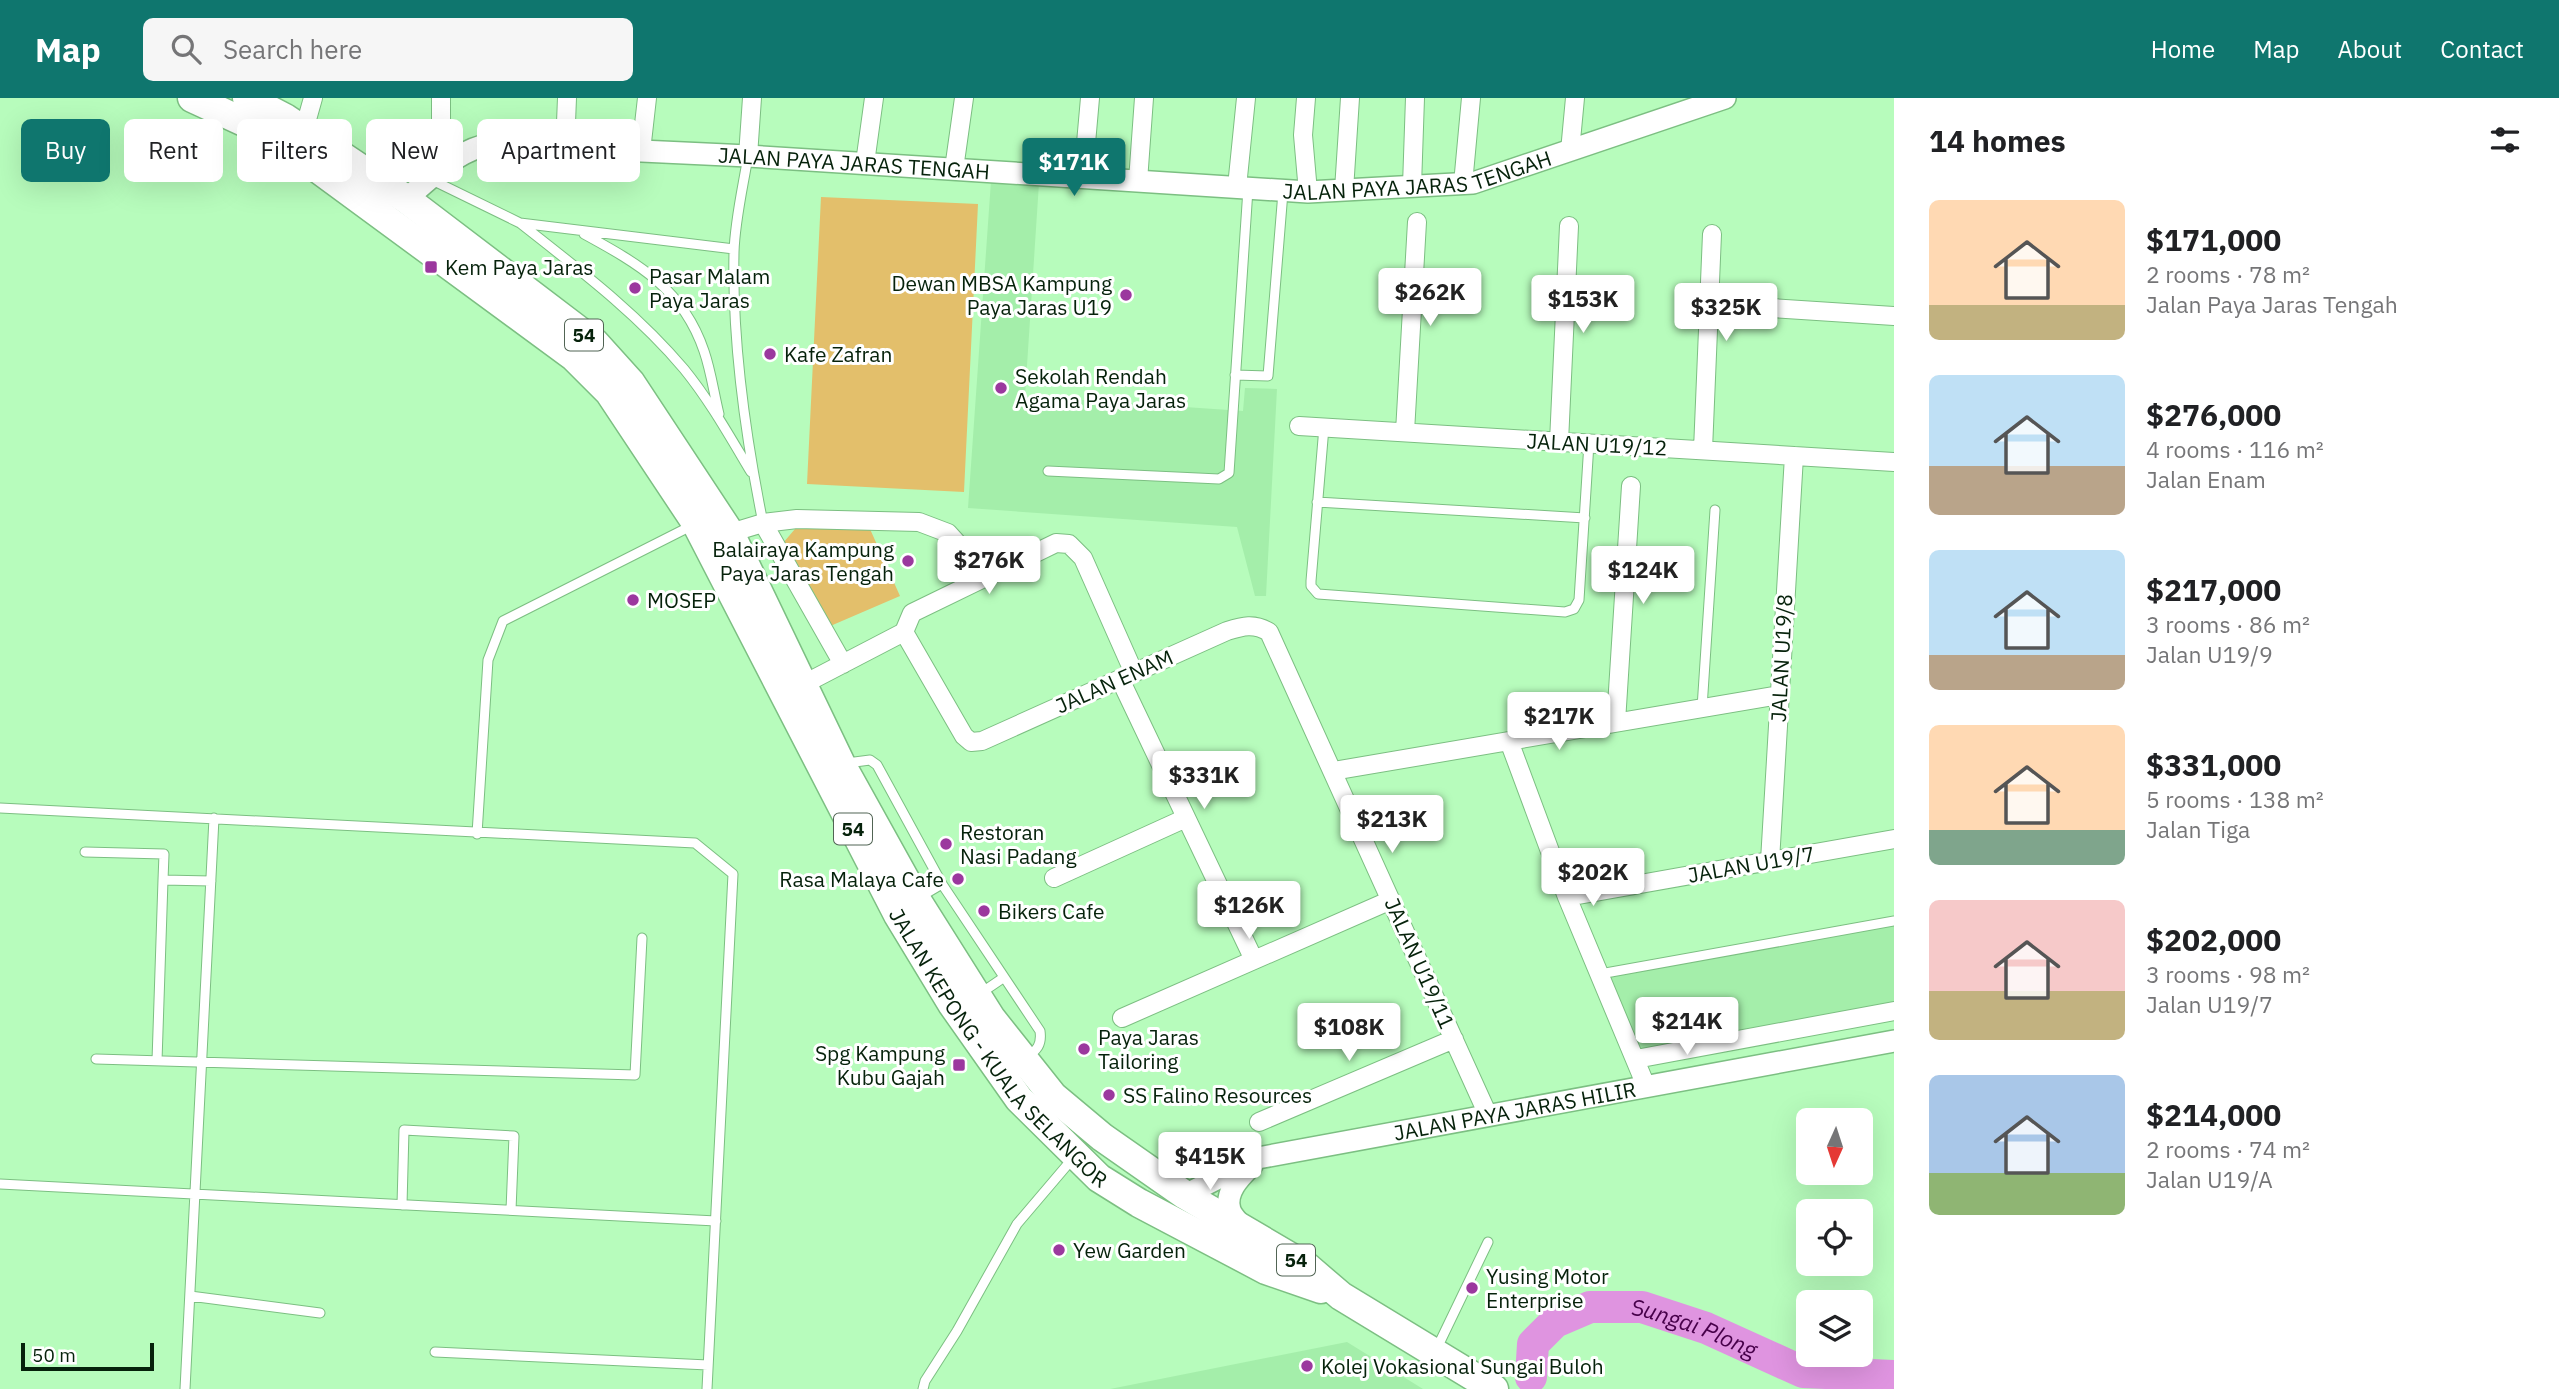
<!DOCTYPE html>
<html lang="en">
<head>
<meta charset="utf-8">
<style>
	:root { --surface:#fff; --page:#f6f6f6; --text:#202124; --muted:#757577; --accent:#0f766e }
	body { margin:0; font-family:"IBM Plex Sans",sans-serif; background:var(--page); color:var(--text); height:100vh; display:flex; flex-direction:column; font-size:26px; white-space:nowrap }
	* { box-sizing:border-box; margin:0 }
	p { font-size:23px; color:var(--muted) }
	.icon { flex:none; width:38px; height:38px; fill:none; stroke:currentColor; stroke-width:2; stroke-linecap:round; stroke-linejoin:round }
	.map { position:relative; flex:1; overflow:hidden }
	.panel { display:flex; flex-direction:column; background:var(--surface); width:665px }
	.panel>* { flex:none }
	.top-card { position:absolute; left:21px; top:21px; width:665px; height:63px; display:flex; gap:14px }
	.needle { width:46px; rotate:183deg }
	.buttons { position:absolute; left:1796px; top:1010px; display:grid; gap:14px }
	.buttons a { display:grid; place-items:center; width:77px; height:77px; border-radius:10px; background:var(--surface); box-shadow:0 7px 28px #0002; font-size:35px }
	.scale { position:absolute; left:21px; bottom:18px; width:133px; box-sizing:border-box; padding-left:7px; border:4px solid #06220b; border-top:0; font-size:19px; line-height:24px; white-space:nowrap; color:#06220b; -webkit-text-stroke:5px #fff; paint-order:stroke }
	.price { position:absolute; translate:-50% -60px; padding:0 16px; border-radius:7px; background:#fff; color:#222; font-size:23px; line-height:46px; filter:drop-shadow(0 2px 4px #0008) }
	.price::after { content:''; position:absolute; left:50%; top:42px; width:21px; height:16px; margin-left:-10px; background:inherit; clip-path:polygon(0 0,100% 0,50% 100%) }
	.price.active { background:var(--accent); color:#fff }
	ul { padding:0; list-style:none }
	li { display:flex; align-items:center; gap:21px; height:175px; padding:0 35px }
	li span { display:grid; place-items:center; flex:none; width:196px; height:140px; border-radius:10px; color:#555 }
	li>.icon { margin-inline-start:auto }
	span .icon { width:84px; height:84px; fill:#fffc; stroke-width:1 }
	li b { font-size:30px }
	h2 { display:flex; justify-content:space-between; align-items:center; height:84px; padding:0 35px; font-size:30px }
	.tag { padding:0 24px; border-radius:10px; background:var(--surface); box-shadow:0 7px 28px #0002; font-size:24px; line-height:63px }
	.tag.active { background:var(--accent); color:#fff }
	header { display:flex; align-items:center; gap:42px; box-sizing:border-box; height:98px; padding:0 35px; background:var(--accent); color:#fff }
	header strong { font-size:33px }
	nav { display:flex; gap:38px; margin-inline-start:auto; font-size:24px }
	.search { width:490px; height:63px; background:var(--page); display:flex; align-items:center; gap:18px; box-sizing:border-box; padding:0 24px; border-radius:10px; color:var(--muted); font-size:26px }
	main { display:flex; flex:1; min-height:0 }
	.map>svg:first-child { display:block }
	.built { fill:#a4eeaa }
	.green { fill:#e3bf6b }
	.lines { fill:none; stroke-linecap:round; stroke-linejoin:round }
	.river { stroke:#df94e0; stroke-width:32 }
	.service-casing { stroke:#7cbf82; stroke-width:11 }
	.minor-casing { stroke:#7cbf82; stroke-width:20 }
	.tertiary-casing { stroke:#7cbf82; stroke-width:24 }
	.trunk-casing { stroke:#7cbf82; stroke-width:31 }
	.service { stroke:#fff; stroke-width:9 }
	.minor { stroke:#fff; stroke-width:18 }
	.tertiary { stroke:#fff; stroke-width:21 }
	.trunk { stroke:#fff; stroke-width:28 }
	.poi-dot { fill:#9b389e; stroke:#fff; stroke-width:2.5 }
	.labels { text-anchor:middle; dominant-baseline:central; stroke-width:6; stroke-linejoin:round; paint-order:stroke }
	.shield { fill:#fff; stroke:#516454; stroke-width:2 }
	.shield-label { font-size:19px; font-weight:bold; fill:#06220b }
	.street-label { font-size:21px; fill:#06220b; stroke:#fff }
	.poi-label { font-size:21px; fill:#06220b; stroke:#fff; text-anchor:start }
	.water-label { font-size:23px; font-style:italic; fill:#47004a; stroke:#fff }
</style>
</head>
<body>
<header>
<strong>Map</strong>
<div class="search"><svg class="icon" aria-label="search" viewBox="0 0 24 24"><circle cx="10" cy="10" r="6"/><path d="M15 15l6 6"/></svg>Search here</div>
<nav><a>Home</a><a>Map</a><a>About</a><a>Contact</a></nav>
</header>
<main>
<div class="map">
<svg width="1894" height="1291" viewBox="0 0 1894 1291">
	<rect width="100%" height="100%" fill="#b7fcbc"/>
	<!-- built -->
	<path class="built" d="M 991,83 L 1039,85 L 1025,298 L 1243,313 L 1245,290 L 1277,291 L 1266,498 L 1255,498 L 1237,429 L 968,410 Z
		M 1894,826 L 1894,908 L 1640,954 L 1608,879 Z
		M 1347,1244 L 1423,1291 L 1110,1291 Z"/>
	<!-- green -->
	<path class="green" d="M 821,99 L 978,106 L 964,394 L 807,386 Z
		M 795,431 L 870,431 L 900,498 L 828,529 L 783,445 Z"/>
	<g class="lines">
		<!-- river -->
		<path class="river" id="s1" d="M 1531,1279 L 1533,1246 L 1555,1224 L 1590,1209 L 1642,1209 L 1706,1230 L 1803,1274 L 1894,1278"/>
		<!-- service casing -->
		<g class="service-casing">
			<path id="service" d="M 748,58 C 743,89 735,122 734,154 C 732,245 745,336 763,425
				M 430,81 L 520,125 L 734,151
				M 520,125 C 577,170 637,215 684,271 C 710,303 730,339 751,374
				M 584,136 C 639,166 683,191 704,253 C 711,273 714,296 719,316
				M 1235,277 L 1268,278 L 1283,94
				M 1324,329 L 1311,483 L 1311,488 L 1318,496 L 1565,514 L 1574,511 L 1579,502 L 1589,345
				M 1048,373 L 1219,381 L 1229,375 L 1248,91
				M 1317,404 L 1585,420
				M 1702,610 L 1715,412
				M 847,665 L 870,662 L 877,667 L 942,786 L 1040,933 C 1042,947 1037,952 1026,960
				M 0,710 L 695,745 L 733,776 L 707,1291
				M 477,736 L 488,562 L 503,523 L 693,427
				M 85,754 L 164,756 L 163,782
				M 920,799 L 942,786
				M 1600,876 L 1894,823
				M 981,895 L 1003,880
				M 96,961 L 635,977 L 642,840
				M 157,963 L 163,782 L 211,783
				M 0,1086 L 716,1123
				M 402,1107 L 404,1032 L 514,1038 L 511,1112
				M 190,1198 L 320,1215
				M 1437,1250 L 1488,1144
				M 435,1254 L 708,1267
				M 185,1291 L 214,720
				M 923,1291 L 925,1283 L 957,1233 L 1017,1126 L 1074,1059"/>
		</g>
		<!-- minor casing -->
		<g class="minor-casing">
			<path id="minor" d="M 441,0 L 441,72
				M 1306,0 L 1303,37 L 1308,94
				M 304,32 L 313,0
				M 565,49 L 567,0
				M 641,53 L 647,0
				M 1570,53 L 1575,0
				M 748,58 L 752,0
				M 865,65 L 874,0
				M 954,71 L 964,0
				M 1083,79 L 1090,0
				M 1138,83 L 1144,0
				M 1463,86 L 1471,0
				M 1412,88 L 1415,0
				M 1237,89 L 1246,0
				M 1344,92 L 1350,0
				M 1709,206 L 1894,218
				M 1299,328 L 1894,364
				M 1405,334 L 1417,124
				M 1559,344 L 1569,128
				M 1703,352 L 1712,136
				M 763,425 L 843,566
				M 730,435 L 763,425 L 797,421 L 919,424 L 948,435 L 967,456 L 983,479
				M 904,534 L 964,638 L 971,644 L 982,643 L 1227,533 C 1243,528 1254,525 1269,534 L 1488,1017
				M 1120,581 L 1254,862
				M 804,586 L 904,534 L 912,515 L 1056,445 L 1069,446 L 1083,460 L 1134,575
				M 1616,624 L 1631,388
				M 1509,643 L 1567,799 L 1646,988
				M 1333,673 L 1779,597
				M 1770,763 L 1794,358
				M 1054,780 L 1186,720
				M 1567,799 L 1894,741
				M 1122,920 L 1391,802
				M 1636,961 L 1894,913
				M 1259,1024 L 1454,941"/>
		</g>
		<!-- tertiary casing -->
		<g class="tertiary-casing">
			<g id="tertiary">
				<path id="s2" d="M 406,101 C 433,79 457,51 492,46 L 748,58 L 1308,94 L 1473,85 L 1725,0"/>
				<path id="s3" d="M 1185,1097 L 1258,1060 L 1894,943"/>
				<path d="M 1244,1131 C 1240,1126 1232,1118 1230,1112 C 1224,1094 1241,1078 1252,1067"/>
			</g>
		</g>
		<!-- trunk casing -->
		<g class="trunk-casing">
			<g id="trunk">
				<path id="s4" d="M 192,0 L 272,37 L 574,259 L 609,294 L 696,425 L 898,817 L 952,906 L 1019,1001 L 1099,1080 L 1139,1105 L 1266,1172 L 1321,1191"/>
				<path d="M 247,0 L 285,20 L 406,101 L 594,244 L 631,285 L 730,435 L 841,666 L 916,801 L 991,920 L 1053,998 L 1102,1039 L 1185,1097 L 1306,1168 L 1341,1198 L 1494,1291"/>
			</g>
		</g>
		<!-- service -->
		<use href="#service" class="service"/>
		<!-- minor -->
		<use href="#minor" class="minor"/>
		<!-- tertiary -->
		<use href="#tertiary" class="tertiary"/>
		<!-- trunk -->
		<use href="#trunk" class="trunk"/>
	</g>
	<!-- markers -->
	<g class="poi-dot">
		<rect x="424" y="162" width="14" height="14" rx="3.5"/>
		<circle cx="635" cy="190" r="7"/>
		<circle cx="1126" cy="197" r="7"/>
		<circle cx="770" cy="256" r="7"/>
		<circle cx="1001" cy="290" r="7"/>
		<circle cx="908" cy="463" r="7"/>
		<circle cx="633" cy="502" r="7"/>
		<circle cx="946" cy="746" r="7"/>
		<circle cx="958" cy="781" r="7"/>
		<circle cx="984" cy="813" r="7"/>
		<circle cx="1084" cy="951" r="7"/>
		<rect x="952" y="960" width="14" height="14" rx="3.5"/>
		<circle cx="1109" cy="997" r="7"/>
		<circle cx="1059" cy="1152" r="7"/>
		<circle cx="1472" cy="1190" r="7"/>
		<circle cx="1307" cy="1268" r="7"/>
	</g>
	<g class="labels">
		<!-- shield labels -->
		<g class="shield">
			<rect x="565" y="221.5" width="38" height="31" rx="5"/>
			<rect x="834" y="715.5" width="38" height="31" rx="5"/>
			<rect x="1277" y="1146.5" width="38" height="31" rx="5"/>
		</g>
		<g class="shield-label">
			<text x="584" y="237">54</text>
			<text x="853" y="731">54</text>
			<text x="1296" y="1162">54</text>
		</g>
		<!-- street labels -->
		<g class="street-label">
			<text stroke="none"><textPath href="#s2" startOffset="466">JALAN PAYA JARAS TENGAH</textPath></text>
			<text stroke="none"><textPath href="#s2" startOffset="1032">JALAN PAYA JARAS TENGAH</textPath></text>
			<text transform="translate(1597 346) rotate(3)">JALAN U19/12</text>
			<text transform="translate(1781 560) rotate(-87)">JALAN U19/8</text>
			<text transform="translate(1114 583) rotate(-24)">JALAN ENAM</text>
			<text transform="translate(1751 766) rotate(-10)">JALAN U19/7</text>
			<text transform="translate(1420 865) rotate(66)">JALAN U19/11</text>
			<text stroke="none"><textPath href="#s4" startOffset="1278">JALAN KEPONG - KUALA SELANGOR</textPath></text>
			<text stroke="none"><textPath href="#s3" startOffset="343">JALAN PAYA JARAS HILIR</textPath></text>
		</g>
		<!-- poi labels -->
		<g class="poi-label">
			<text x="445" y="169">Kem Paya Jaras</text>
			<text x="649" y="178">Pasar Malam<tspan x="649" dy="24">Paya Jaras</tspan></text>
			<text x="1112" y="185" text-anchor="end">Dewan MBSA Kampung<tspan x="1112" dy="24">Paya Jaras U19</tspan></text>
			<text x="784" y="256">Kafe Zafran</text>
			<text x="1015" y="278">Sekolah Rendah<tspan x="1015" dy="24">Agama Paya Jaras</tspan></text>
			<text x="894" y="451" text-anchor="end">Balairaya Kampung<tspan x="894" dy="24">Paya Jaras Tengah</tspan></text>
			<text x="647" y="502">MOSEP</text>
			<text x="960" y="734">Restoran<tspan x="960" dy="24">Nasi Padang</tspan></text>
			<text x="944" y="781" text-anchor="end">Rasa Malaya Cafe</text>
			<text x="998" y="813">Bikers Cafe</text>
			<text x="1098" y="939">Paya Jaras<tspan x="1098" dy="24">Tailoring</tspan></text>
			<text x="945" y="955" text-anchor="end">Spg Kampung<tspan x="945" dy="24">Kubu Gajah</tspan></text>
			<text x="1123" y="997">SS Falino Resources</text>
			<text x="1073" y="1152">Yew Garden</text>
			<text x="1486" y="1178">Yusing Motor<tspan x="1486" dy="24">Enterprise</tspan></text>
			<text x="1321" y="1268">Kolej Vokasional Sungai Buloh</text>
		</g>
		<!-- water labels -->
		<g class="water-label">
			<text stroke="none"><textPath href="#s1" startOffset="210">Sungai Plong</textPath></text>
		</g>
	</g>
</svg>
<div class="buttons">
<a><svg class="needle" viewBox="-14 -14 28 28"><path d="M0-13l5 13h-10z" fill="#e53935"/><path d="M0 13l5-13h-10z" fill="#757577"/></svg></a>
<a><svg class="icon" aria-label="locate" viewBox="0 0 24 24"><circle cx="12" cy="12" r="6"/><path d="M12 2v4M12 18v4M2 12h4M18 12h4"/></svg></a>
<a><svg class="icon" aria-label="layers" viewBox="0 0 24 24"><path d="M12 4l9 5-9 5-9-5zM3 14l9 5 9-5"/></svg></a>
</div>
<div class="scale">50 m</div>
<b class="price active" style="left:1074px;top:100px">$171K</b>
<b class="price" style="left:1430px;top:230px">$262K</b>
<b class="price" style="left:1583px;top:237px">$153K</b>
<b class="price" style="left:1726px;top:245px">$325K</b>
<b class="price" style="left:989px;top:498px">$276K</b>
<b class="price" style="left:1643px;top:508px">$124K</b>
<b class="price" style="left:1559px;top:654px">$217K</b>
<b class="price" style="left:1204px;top:713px">$331K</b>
<b class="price" style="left:1392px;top:757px">$213K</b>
<b class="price" style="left:1593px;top:810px">$202K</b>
<b class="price" style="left:1249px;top:843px">$126K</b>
<b class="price" style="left:1687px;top:959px">$214K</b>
<b class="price" style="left:1349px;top:965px">$108K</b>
<b class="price" style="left:1210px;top:1094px">$415K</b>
<div class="top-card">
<a class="tag active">Buy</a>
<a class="tag">Rent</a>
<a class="tag">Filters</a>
<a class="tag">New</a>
<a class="tag">Apartment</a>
</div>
</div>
<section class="panel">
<h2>14 homes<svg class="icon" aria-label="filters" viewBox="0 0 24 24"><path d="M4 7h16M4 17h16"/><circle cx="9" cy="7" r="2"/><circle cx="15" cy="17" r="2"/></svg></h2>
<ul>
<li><span style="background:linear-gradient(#ffd9b3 75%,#c2b280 0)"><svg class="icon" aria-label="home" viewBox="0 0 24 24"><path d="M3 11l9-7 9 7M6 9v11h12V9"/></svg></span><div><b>$171,000</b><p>2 rooms · 78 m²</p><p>Jalan Paya Jaras Tengah</p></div></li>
<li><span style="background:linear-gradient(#bfe0f5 65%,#b9a48a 0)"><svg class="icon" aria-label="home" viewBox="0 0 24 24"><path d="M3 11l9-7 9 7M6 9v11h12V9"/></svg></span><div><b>$276,000</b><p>4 rooms · 116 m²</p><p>Jalan Enam</p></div></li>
<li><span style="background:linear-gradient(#bfe0f5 75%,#b9a48a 0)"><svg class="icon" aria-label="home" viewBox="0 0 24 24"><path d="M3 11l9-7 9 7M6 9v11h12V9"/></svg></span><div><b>$217,000</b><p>3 rooms · 86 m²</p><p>Jalan U19/9</p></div></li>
<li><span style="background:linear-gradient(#ffd9b3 75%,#7fa58c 0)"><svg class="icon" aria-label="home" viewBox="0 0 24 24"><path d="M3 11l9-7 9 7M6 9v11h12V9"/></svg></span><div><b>$331,000</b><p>5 rooms · 138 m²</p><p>Jalan Tiga</p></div></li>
<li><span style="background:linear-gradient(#f6c9c9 65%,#c2b280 0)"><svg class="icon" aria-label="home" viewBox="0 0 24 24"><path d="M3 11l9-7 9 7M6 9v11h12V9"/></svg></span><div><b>$202,000</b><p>3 rooms · 98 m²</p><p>Jalan U19/7</p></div></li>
<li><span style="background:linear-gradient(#a9c7e8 70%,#8fb573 0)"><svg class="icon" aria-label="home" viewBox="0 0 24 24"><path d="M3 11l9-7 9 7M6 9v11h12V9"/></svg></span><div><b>$214,000</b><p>2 rooms · 74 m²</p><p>Jalan U19/A</p></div></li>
</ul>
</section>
</main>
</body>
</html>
